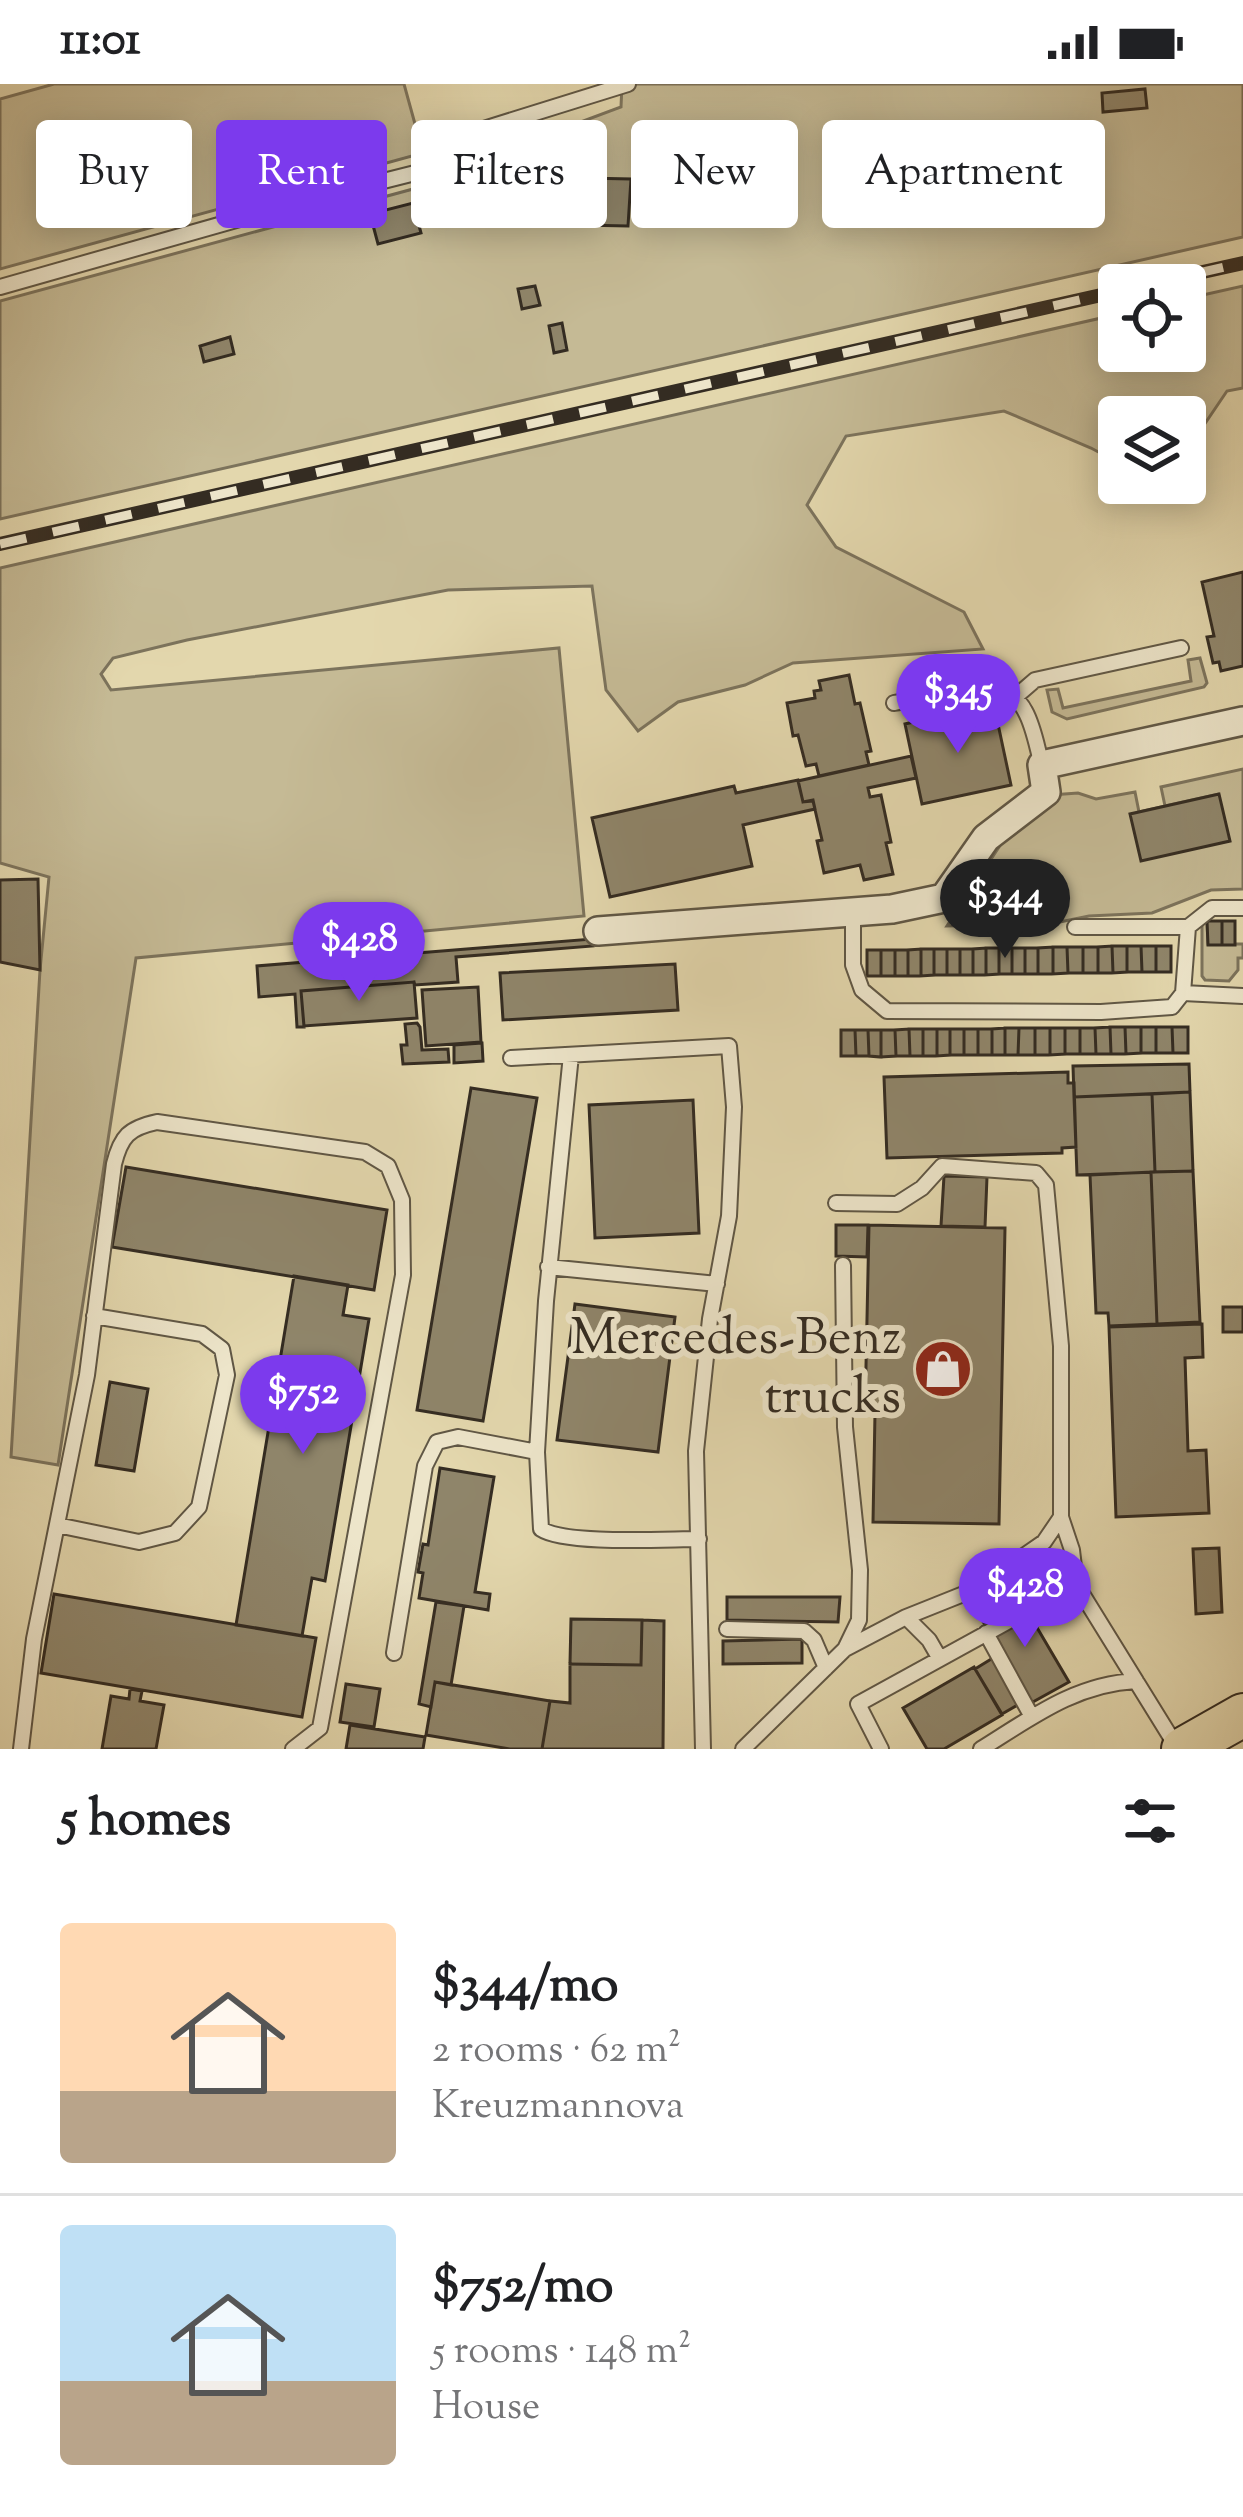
<!DOCTYPE html>
<html lang="en">
<head>
<meta charset="utf-8">
<style>
	:root { --surface:#fff; --page:#f2f2f2; --text:#202124; --muted:#757577; --line:#e0e0e0; --accent:#7c3aed }
	body { margin:0; font-family:"Sorts Mill Goudy",serif; background:var(--page); color:var(--text); height:100vh; display:flex; flex-direction:column; font-size:45px; white-space:nowrap }
	* { box-sizing:border-box; margin:0 }
	p { font-size:39px; color:var(--muted) }
	.icon { flex:none; width:66px; height:66px; fill:none; stroke:currentColor; stroke-width:2; stroke-linecap:round; stroke-linejoin:round }
	.map { position:relative; height:1665px; overflow:hidden }
	.panel { display:flex; flex-direction:column; background:var(--surface); flex:1 }
	.panel>* { flex:none }
	.hud { position:absolute; left:36px; top:36px; width:1173px; height:108px; display:flex; gap:24px }
	.tools { position:absolute; left:1098px; top:180px; display:grid; gap:24px }
	.tools a { display:grid; place-items:center; width:108px; height:108px; border-radius:12px; background:var(--surface); box-shadow:0 6px 30px #0003; font-size:60px }
	.price { position:absolute; translate:-50% -102px; padding:0 27px; border-radius:42px; background:var(--accent); color:#fff; font-size:39px; line-height:78px; filter:drop-shadow(0 3px 6px #0008) }
	.price::after { content:''; position:absolute; left:50%; top:72px; width:36px; height:27px; margin-left:-18px; background:inherit; clip-path:polygon(0 0,100% 0,50% 100%) }
	.price.current { background:#222; color:#fff }
	ul { padding:0; list-style:none }
	li { display:flex; align-items:center; gap:36px; height:300px; padding:0 60px }
	li+li { border-top:3px solid var(--line) }
	li span { display:grid; place-items:center; flex:none; width:336px; height:240px; border-radius:12px; color:#555 }
	li>.icon { margin-inline-start:auto }
	span .icon { width:144px; height:144px; fill:#fffc; stroke-width:1 }
	li b { font-size:51px }
	h2 { display:flex; justify-content:space-between; align-items:center; height:144px; padding:0 60px; font-size:51px }
	.chip { padding:0 42px; border-radius:12px; background:var(--surface); box-shadow:0 6px 30px #0003; font-size:42px; line-height:108px }
	.chip.current { background:var(--accent); color:#fff }
	.status { display:flex; justify-content:space-between; align-items:center; height:84px; padding:0 60px; background:var(--surface); direction:ltr }
	.status svg { height:33px; fill:currentColor }
	.map>svg:first-child { display:block }
	.green { fill:#c5ba95; stroke:#7c735c; stroke-width:3 }
	.building { fill:#8f856a; stroke:#342c22; stroke-width:3 }
	.lines { fill:none; stroke-linecap:round; stroke-linejoin:round }
	.service-casing { stroke:#605745; stroke-width:18 }
	.minor-casing { stroke:#605745; stroke-width:32 }
	.primary-casing { stroke:#342c22; stroke-width:46 }
	.service { stroke:#ede5ca; stroke-width:14 }
	.minor { stroke:#ede5ca; stroke-width:27 }
	.primary { stroke:#e3d7ad; stroke-width:42 }
	.rail-casing { stroke:#342c22; stroke-width:14 }
	.rail { stroke:#ede5ca; stroke-width:9; stroke-dasharray:27; stroke-linecap:butt }
	.labels { text-anchor:middle; dominant-baseline:central; stroke-width:12; stroke-linejoin:round; paint-order:stroke }
	.poi-label { font-size:51px; fill:#342c22; stroke:#ede5ca; text-anchor:end }
</style>
</head>
<body>
<div class="status"><b>11:01</b><svg viewBox="0 0 49 12"><path d="M0 12V9h3v3zM5 12V6h3v6zM10 12V3h3v9zM15 12V0h3v12zM26 1h20v11H26zM47 4h2v5h-2z"/></svg></div>
<div class="map">
<svg width="1243" height="1665" viewBox="0 0 1243 1665">
	<rect width="100%" height="100%" fill="#e3d7ad"/>
	<filter id="stains"><feTurbulence type="fractalNoise" baseFrequency=".00167" numOctaves="4"/><feColorMatrix values="0 0 0 0 .2 0 0 0 0 .09 0 0 0 0 .02 0 0 0 .5 -.17"/></filter>
	<radialGradient id="worn" r=".72"><stop offset=".6" stop-color="#630" stop-opacity="0"/><stop offset="1" stop-color="#630" stop-opacity=".3"/></radialGradient>
	<!-- green -->
	<path class="green" d="M 54,0 L 404,0 L 423,69 L 0,185 L 0,15 Z
		M 622,0 L 1243,0 L 1243,153 L 0,435 L 0,217 L 424,102 L 447,88 L 621,23 Z
		M 1243,202 L 1243,304 L 1227,307 L 1185,369 L 1185,333 L 1119,333 L 1119,379 L 1091,364 L 1004,327 L 846,352 L 807,421 L 836,463 L 964,528 L 983,565 L 793,579 L 745,601 L 678,618 L 638,647 L 606,606 L 592,502 L 448,506 L 187,556 L 113,574 L 101,590 L 111,606 L 559,564 L 584,832 L 136,874 L 58,1381 L 11,1373 L 40,886 L 49,793 L 0,779 L 0,484 L 1119,230 L 1119,267 L 1185,267 L 1185,215 Z
		M 1200,574 L 1207,599 L 1204,603 L 1067,635 L 1052,628 L 1047,606 L 1058,605 L 1063,624 L 1191,597 L 1188,576 Z
		M 1243,685 L 1243,805 L 1211,806 L 1152,829 L 1089,832 L 1050,840 L 947,842 L 1003,757 L 1051,711 L 1078,709 L 1096,715 L 1135,708 L 1139,728 L 1219,710 L 1165,722 L 1161,703 Z
		M 1207,837 L 1208,860 L 1243,860 L 1243,874 L 1238,874 L 1238,886 L 1229,897 L 1205,896 L 1202,892 L 1202,839 Z"/>
	<!-- building -->
	<path class="building" d="M 1145,5 L 1147,24 L 1103,28 L 1102,9 Z
		M 487,93 L 495,118 L 481,122 L 474,97 Z
		M 583,94 L 631,95 L 628,142 L 580,141 Z
		M 413,119 L 421,149 L 378,160 L 370,130 Z
		M 535,202 L 540,221 L 522,225 L 518,205 Z
		M 562,239 L 567,266 L 554,269 L 549,242 Z
		M 230,253 L 234,270 L 204,278 L 200,262 Z
		M 1243,488 L 1243,582 L 1221,587 L 1219,578 L 1213,579 L 1207,553 L 1214,552 L 1202,498 Z
		M 849,591 L 855,620 L 860,619 L 871,667 L 866,668 L 869,681 L 819,692 L 816,680 L 806,682 L 798,651 L 793,652 L 787,619 L 815,614 L 814,607 L 821,606 L 819,597 Z
		M 995,626 L 1011,701 L 922,720 L 905,640 L 935,633 L 937,638 Z
		M 911,672 L 916,694 L 868,704 L 870,713 L 881,711 L 891,758 L 886,759 L 893,790 L 864,796 L 860,781 L 824,789 L 817,757 L 822,756 L 813,717 L 803,718 L 798,697 Z
		M 798,696 L 803,718 L 813,716 L 815,725 L 743,741 L 752,782 L 610,813 L 592,734 L 734,702 L 736,709 Z
		M 1219,710 L 1230,757 L 1141,777 L 1130,730 Z
		M 38,795 L 40,886 L 0,878 L 0,796 Z
		M 1207,837 L 1222,837 L 1222,861 L 1208,861 Z
		M 1222,837 L 1235,837 L 1235,861 L 1222,861 Z
		M 592,855 L 593,862 L 456,873 L 458,898 L 415,901 L 414,898 L 301,907 L 304,943 L 297,943 L 295,910 L 259,913 L 257,882 Z
		M 1112,862 L 1113,889 L 1098,889 L 1098,863 Z
		M 1112,862 L 1127,862 L 1127,888 L 1113,889 Z
		M 1127,862 L 1141,862 L 1142,888 L 1127,888 Z
		M 1141,862 L 1156,862 L 1156,888 L 1142,888 Z
		M 1156,862 L 1171,862 L 1171,888 L 1156,888 Z
		M 1053,863 L 1053,890 L 1038,890 L 1038,864 Z
		M 1053,863 L 1067,863 L 1068,889 L 1053,890 Z
		M 1067,863 L 1083,863 L 1083,889 L 1068,889 Z
		M 1083,863 L 1098,863 L 1098,889 L 1083,889 Z
		M 986,864 L 999,864 L 999,890 L 986,891 Z
		M 986,864 L 986,891 L 973,891 L 973,865 Z
		M 999,864 L 1012,864 L 1012,890 L 999,890 Z
		M 1012,864 L 1025,864 L 1025,890 L 1012,890 Z
		M 1025,864 L 1038,864 L 1038,890 L 1025,890 Z
		M 921,865 L 921,892 L 908,892 L 908,866 Z
		M 921,865 L 934,865 L 934,891 L 921,892 Z
		M 934,865 L 947,865 L 947,891 L 934,891 Z
		M 947,865 L 960,865 L 960,891 L 947,891 Z
		M 960,865 L 973,865 L 973,891 L 960,891 Z
		M 867,866 L 881,866 L 881,892 L 867,892 Z
		M 881,866 L 895,866 L 895,892 L 881,892 Z
		M 895,866 L 908,866 L 908,892 L 895,892 Z
		M 675,880 L 678,926 L 503,936 L 500,889 Z
		M 414,898 L 417,934 L 304,942 L 301,907 Z
		M 478,903 L 481,958 L 426,962 L 422,906 Z
		M 417,939 L 420,943 L 422,966 L 448,965 L 449,978 L 403,980 L 401,961 L 407,961 L 405,940 Z
		M 1110,943 L 1125,943 L 1126,970 L 1111,970 Z
		M 1110,943 L 1111,970 L 1096,970 L 1095,944 Z
		M 1125,943 L 1141,943 L 1141,969 L 1126,970 Z
		M 1141,943 L 1156,943 L 1156,969 L 1141,969 Z
		M 1156,943 L 1172,943 L 1173,969 L 1156,969 Z
		M 1172,943 L 1188,943 L 1188,969 L 1173,969 Z
		M 1005,944 L 1005,971 L 992,971 L 992,945 Z
		M 1005,944 L 1019,944 L 1018,971 L 1005,971 Z
		M 1019,944 L 1035,944 L 1035,971 L 1018,971 Z
		M 1035,944 L 1050,944 L 1050,971 L 1035,971 Z
		M 1050,944 L 1065,944 L 1065,970 L 1050,971 Z
		M 1065,944 L 1080,944 L 1080,970 L 1065,970 Z
		M 1080,944 L 1095,944 L 1096,970 L 1080,970 Z
		M 909,945 L 923,945 L 923,972 L 910,972 Z
		M 909,945 L 910,972 L 896,972 L 895,946 Z
		M 923,945 L 937,945 L 937,972 L 923,972 Z
		M 937,945 L 950,945 L 950,971 L 937,972 Z
		M 950,945 L 964,945 L 964,971 L 950,971 Z
		M 964,945 L 978,945 L 978,971 L 964,971 Z
		M 978,945 L 992,945 L 992,971 L 978,971 Z
		M 841,946 L 855,946 L 856,972 L 841,972 Z
		M 855,946 L 868,946 L 869,972 L 856,972 Z
		M 868,946 L 881,946 L 881,973 L 869,972 Z
		M 881,946 L 895,946 L 896,972 L 881,973 Z
		M 482,959 L 483,977 L 454,979 L 454,961 Z
		M 1189,980 L 1190,1008 L 1074,1013 L 1073,982 Z
		M 1068,988 L 1068,999 L 1074,999 L 1076,1063 L 1062,1064 L 1062,1069 L 887,1074 L 884,993 Z
		M 471,1004 L 537,1014 L 483,1337 L 417,1326 Z
		M 1190,1008 L 1193,1087 L 1155,1088 L 1152,1010 Z
		M 1152,1010 L 1155,1088 L 1077,1091 L 1074,1013 Z
		M 693,1016 L 699,1149 L 595,1154 L 589,1021 Z
		M 126,1083 L 387,1126 L 374,1206 L 112,1163 Z
		M 1151,1088 L 1193,1087 L 1200,1238 L 1157,1240 Z
		M 1151,1088 L 1157,1240 L 1109,1242 L 1108,1229 L 1096,1229 L 1090,1091 Z
		M 944,1092 L 987,1093 L 985,1143 L 941,1142 Z
		M 836,1141 L 868,1141 L 867,1173 L 836,1172 Z
		M 869,1141 L 1005,1144 L 999,1440 L 873,1438 L 875,1329 L 865,1329 Z
		M 294,1192 L 348,1201 L 343,1231 L 369,1235 L 325,1497 L 312,1494 L 302,1552 L 236,1541 Z
		M 575,1220 L 675,1233 L 658,1368 L 557,1356 Z
		M 1223,1223 L 1243,1223 L 1243,1248 L 1223,1248 Z
		M 1202,1240 L 1203,1273 L 1185,1274 L 1188,1367 L 1206,1366 L 1209,1429 L 1116,1433 L 1109,1243 Z
		M 110,1298 L 148,1305 L 134,1387 L 96,1381 Z
		M 440,1384 L 494,1393 L 475,1508 L 490,1510 L 488,1526 L 419,1514 L 423,1489 L 418,1488 L 423,1460 L 428,1461 Z
		M 1219,1464 L 1222,1528 L 1196,1530 L 1193,1465 Z
		M 54,1510 L 316,1554 L 302,1633 L 41,1589 Z
		M 727,1513 L 840,1513 L 838,1538 L 727,1536 Z
		M 1019,1513 L 1069,1598 L 1031,1619 L 981,1534 Z
		M 436,1518 L 464,1522 L 451,1601 L 435,1598 L 431,1623 L 419,1620 Z
		M 571,1535 L 642,1536 L 641,1581 L 570,1580 Z
		M 642,1536 L 664,1537 L 663,1665 L 542,1665 L 550,1617 L 570,1619 L 570,1580 L 641,1581 Z
		M 802,1555 L 802,1579 L 723,1580 L 723,1557 Z
		M 1001,1569 L 1028,1615 L 1002,1630 L 975,1585 Z
		M 974,1583 L 1002,1631 L 944,1665 L 927,1665 L 903,1624 Z
		M 435,1598 L 550,1617 L 542,1665 L 510,1665 L 426,1651 Z
		M 346,1600 L 380,1605 L 374,1643 L 340,1638 Z
		M 130,1605 L 142,1607 L 140,1617 L 164,1621 L 156,1665 L 102,1665 L 111,1612 L 129,1615 Z
		M 350,1641 L 425,1653 L 423,1665 L 346,1665 Z"/>
	<g class="lines">
		<!-- service casing -->
		<g class="service-casing">
			<path id="service" d="M 0,203 L 300,118 L 431,85 L 458,53 L 628,0
				M 1013,615 L 1035,596 L 1181,564
				M 894,619 C 931,612 1003,584 1025,627 C 1034,643 1037,664 1042,681
				M 853,828 L 853,881 L 862,906 L 887,927 L 1101,928 L 1172,923 L 1183,909 L 1188,843 L 1212,824 L 1243,824
				M 1075,843 L 1188,843
				M 1183,909 L 1243,912
				M 571,971 L 546,1217 L 537,1368 L 541,1445 C 565,1461 665,1455 699,1455
				M 511,974 L 729,962 L 734,1023 L 729,1132 L 710,1235 L 696,1367 L 703,1665
				M 843,1181 L 845,1343 L 860,1486 L 859,1536 L 845,1565
				M 548,1183 L 717,1200
				M 1061,1433 L 1072,1466 L 1076,1500
				M 57,1441 L 139,1458 L 175,1449 L 199,1423 L 227,1291 L 222,1265 L 202,1250 L 94,1232
				M 906,1533 L 929,1556 L 940,1575
				M 727,1545 L 804,1547 L 814,1556 L 826,1584
				M 986,1549 L 1032,1633
				M 394,1569 L 425,1382 L 437,1358 L 458,1353 L 537,1368
				M 21,1665 L 34,1555 L 87,1291 L 114,1080 C 121,1052 129,1044 157,1038 L 365,1068 L 388,1082 L 402,1116 L 403,1191 L 320,1644 L 293,1665
				M 743,1665 L 845,1565 L 906,1533 L 976,1505 L 1044,1458 L 1061,1433 L 1061,1262 L 1046,1101 L 1036,1089 L 942,1082 L 922,1104 L 897,1120 L 836,1119
				M 881,1665 L 858,1620 L 1076,1500 L 1178,1665
				M 981,1665 C 1031,1634 1075,1600 1136,1597"/>
		</g>
		<!-- minor casing -->
		<g class="minor-casing">
			<path id="minor" d="M 598,847 L 892,825 L 944,814 L 986,754 L 1046,708 L 1042,681 L 1243,637"/>
		</g>
		<!-- primary casing -->
		<g class="primary-casing">
			<path id="primary" d="M 1183,1665 L 1243,1631"/>
		</g>
		<!-- service -->
		<use href="#service" class="service"/>
		<!-- minor -->
		<use href="#minor" class="minor"/>
		<!-- primary -->
		<use href="#primary" class="primary"/>
		<!-- rail casing -->
		<g class="rail-casing">
			<path id="rail" d="M 1144,201 L 1243,179
				M 0,460 L 1119,207"/>
		</g>
		<!-- rail -->
		<use href="#rail" class="rail"/>
	</g>
	<!-- icons -->
	<defs>
		<g id="shop-disc" transform="scale(3)"><circle r="9.5" fill="#8f2418" stroke="#ede5ca"/><path d="M-5-2.5h2.3a2.7 3.5 0 0 1 5.4 0H5L5.5 6h-11ZM-1.5-2.5h3a1.5 2.3 0 0 0-3 0Z" fill="#fff"/></g>
	</defs>
	<g fill-rule="evenodd">
		<use href="#shop-disc" x="943" y="1285"/>
	</g>
	<g class="labels">
		<!-- poi labels -->
		<g class="poi-label">
			<text x="901" y="1256">Mercedes-Benz<tspan x="901" dy="59">trucks</tspan></text>
		</g>
	</g>
	<rect width="100%" height="100%" filter="url(#stains)"/>
	<rect width="100%" height="100%" fill="url(#worn)"/>
</svg>
<div class="tools">
<a><svg class="icon" aria-label="locate" viewBox="0 0 24 24"><circle cx="12" cy="12" r="6"/><path d="M12 2v4M12 18v4M2 12h4M18 12h4"/></svg></a>
<a><svg class="icon" aria-label="layers" viewBox="0 0 24 24"><path d="M12 4l9 5-9 5-9-5zM3 14l9 5 9-5"/></svg></a>
</div>
<b class="price" style="left:958px;top:672px">$345</b>
<b class="price current" style="left:1005px;top:877px">$344</b>
<b class="price" style="left:359px;top:920px">$428</b>
<b class="price" style="left:303px;top:1373px">$752</b>
<b class="price" style="left:1025px;top:1566px">$428</b>
<div class="hud">
<a class="chip">Buy</a>
<a class="chip current">Rent</a>
<a class="chip">Filters</a>
<a class="chip">New</a>
<a class="chip">Apartment</a>
</div>
</div>
<section class="panel">
<h2>5 homes<svg class="icon" aria-label="filters" viewBox="0 0 24 24"><path d="M4 7h16M4 17h16"/><circle cx="9" cy="7" r="2"/><circle cx="15" cy="17" r="2"/></svg></h2>
<ul>
<li><span style="background:linear-gradient(#ffd9b3 70%,#b9a48a 0)"><svg class="icon" aria-label="home" viewBox="0 0 24 24"><path d="M3 11l9-7 9 7M6 9v11h12V9"/></svg></span><div><b>$344/mo</b><p>2 rooms · 62 m²</p><p>Kreuzmannova</p></div></li>
<li><span style="background:linear-gradient(#bfe0f5 65%,#b9a48a 0)"><svg class="icon" aria-label="home" viewBox="0 0 24 24"><path d="M3 11l9-7 9 7M6 9v11h12V9"/></svg></span><div><b>$752/mo</b><p>5 rooms · 148 m²</p><p>House</p></div></li>
</ul>
</section>
</body>
</html>
